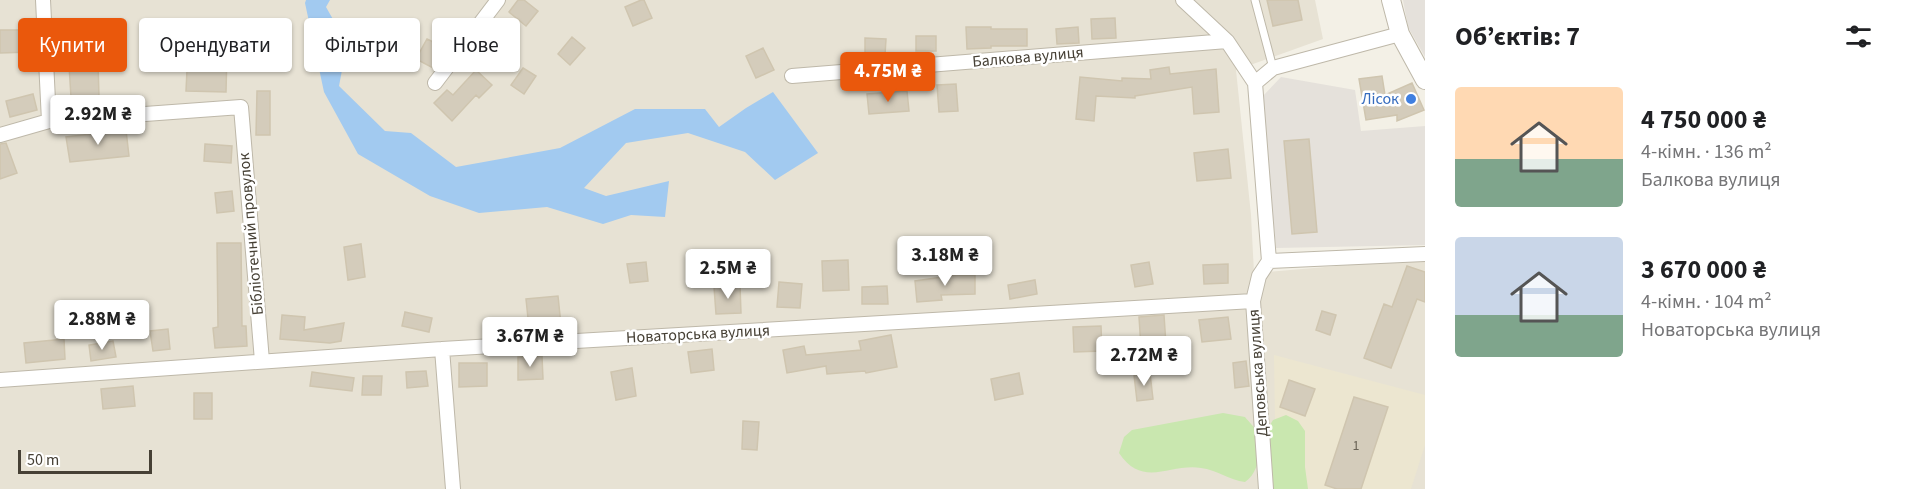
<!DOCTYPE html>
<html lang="uk">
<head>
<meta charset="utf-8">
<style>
	:root { --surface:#fff; --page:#f6f6f6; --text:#202124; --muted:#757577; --accent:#ea580c }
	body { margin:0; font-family:"Source Sans 3",sans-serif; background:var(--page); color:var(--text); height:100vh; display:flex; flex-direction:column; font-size:22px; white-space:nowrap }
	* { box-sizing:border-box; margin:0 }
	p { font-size:20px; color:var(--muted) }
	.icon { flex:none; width:33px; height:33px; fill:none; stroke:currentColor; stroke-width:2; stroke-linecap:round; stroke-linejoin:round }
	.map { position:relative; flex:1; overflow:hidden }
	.panel { display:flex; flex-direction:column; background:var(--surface); width:480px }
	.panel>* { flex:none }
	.guide { position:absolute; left:18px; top:18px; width:570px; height:54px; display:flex; gap:12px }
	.scale { position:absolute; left:18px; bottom:15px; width:134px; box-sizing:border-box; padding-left:6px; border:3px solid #464035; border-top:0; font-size:16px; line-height:21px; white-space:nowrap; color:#464035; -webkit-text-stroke:4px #fff; paint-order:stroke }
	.price { position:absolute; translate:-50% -51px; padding:0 14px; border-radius:6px; background:#fff; color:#222; font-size:20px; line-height:39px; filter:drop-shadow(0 2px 3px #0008) }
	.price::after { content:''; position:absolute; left:50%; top:36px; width:18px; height:14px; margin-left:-9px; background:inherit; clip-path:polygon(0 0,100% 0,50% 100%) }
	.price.on { background:var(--accent); color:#fff }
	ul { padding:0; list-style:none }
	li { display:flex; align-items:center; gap:18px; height:150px; padding:0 30px }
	li span { display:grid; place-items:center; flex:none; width:168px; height:120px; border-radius:6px; color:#555 }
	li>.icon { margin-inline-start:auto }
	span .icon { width:72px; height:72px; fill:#fffc; stroke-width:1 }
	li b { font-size:26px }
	h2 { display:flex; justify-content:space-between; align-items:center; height:72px; padding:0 30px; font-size:26px }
	.tag { padding:0 21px; border-radius:6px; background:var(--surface); box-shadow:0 2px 4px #0004; font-size:21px; line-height:54px }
	.tag.on { background:var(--accent); color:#fff }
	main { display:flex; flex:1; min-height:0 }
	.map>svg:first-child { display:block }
	.residential { fill:#e7e2d4 }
	.industrial { fill:#e5e1db }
	.education { fill:#ece6d0 }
	.green { fill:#c9e7af }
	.water { fill:#a2caf0 }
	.building { fill:#d4ccbb; stroke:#cfc5af; stroke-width:1.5 }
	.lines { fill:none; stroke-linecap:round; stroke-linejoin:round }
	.service-casing { stroke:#beb8a9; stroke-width:9 }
	.minor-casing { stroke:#beb8a9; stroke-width:16 }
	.tertiary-casing { stroke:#beb8a9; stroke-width:20 }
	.service { stroke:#fff; stroke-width:7 }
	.minor { stroke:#fff; stroke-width:14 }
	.tertiary { stroke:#fff; stroke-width:18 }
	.shop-dot { fill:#3f7fe0; stroke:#fff; stroke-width:2 }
	.labels { text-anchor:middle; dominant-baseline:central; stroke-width:5; stroke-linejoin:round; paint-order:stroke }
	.number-label { font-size:14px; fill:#6a6356 }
	.street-label { font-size:16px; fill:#464035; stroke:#fff }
	.shop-label { font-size:16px; fill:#366cbe; stroke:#fff; text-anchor:end }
</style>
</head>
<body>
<main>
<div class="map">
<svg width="1425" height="489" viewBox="0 0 1425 489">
	<rect width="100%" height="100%" fill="#f3f0e6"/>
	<!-- residential -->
	<path class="residential" d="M 0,0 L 1315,0 L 1323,39 L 1236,70 L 1251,215 L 1254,273 L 1407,260 L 1425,261 L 1425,489 L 0,489 Z"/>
	<!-- industrial -->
	<path class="industrial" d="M 1403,0 L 1425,0 L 1425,57 L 1408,27 Z
		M 1281,77 L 1355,90 L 1361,131 L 1425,126 L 1425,245 L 1276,248 L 1264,124 L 1263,96 Z"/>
	<!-- education -->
	<path class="education" d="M 1274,355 L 1425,395 L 1425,445 L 1411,489 L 1276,489 Z"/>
	<!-- green -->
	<path class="green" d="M 1223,413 L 1245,417 C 1249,422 1255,427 1257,433 C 1263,448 1259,473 1245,482 C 1229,480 1217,470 1201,468 C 1170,463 1143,489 1119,453 L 1124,437 L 1132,430 Z
		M 1286,415 L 1298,421 L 1305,431 L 1305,467 L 1308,489 L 1270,489 L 1267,430 L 1273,420 Z"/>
	<!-- water -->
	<path class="water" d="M 306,0 L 330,0 L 326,7 L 347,44 L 339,86 L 385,131 L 411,133 L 456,167 L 560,148 L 635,109 L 705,109 L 719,127 L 746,108 L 773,92 L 818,153 L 775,180 L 745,152 L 688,133 L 626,143 L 584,188 L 606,196 L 669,181 L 665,217 L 631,215 L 603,224 L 547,207 L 479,213 L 430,196 L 358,154 L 324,92 L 305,3 Z"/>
	<!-- building -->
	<path class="building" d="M 518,0 L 524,0 L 538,11 L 526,26 L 509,12 Z
		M 641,0 L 644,0 L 652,18 L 633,26 L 625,7 Z
		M 1267,0 L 1298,0 L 1302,20 L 1273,26 Z
		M 1115,18 L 1116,38 L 1092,39 L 1091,19 Z
		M 258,20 L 277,22 L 272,58 L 227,52 L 226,92 L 186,91 L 187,70 L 213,71 L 216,28 L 256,31 Z
		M 966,27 L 991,27 L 991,29 L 1027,29 L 1027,46 L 991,46 L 991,48 L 967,49 Z
		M 1078,27 L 1079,43 L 1057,44 L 1056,29 Z
		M 0,30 L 30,30 L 30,52 L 0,53 Z
		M 916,36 L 936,36 L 936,51 L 916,51 Z
		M 572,37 L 585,48 L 570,65 L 558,54 Z
		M 865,38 L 886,39 L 885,55 L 865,55 Z
		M 427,39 L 446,48 L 435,69 L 416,59 Z
		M 763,48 L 774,70 L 756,78 L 746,56 Z
		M 98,64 L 99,96 L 71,97 L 69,65 Z
		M 1169,67 L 1170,74 L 1216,69 L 1219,112 L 1194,114 L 1192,87 L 1135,96 L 1135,98 L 1096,96 L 1094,121 L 1076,119 L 1080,77 L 1122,81 L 1122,78 L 1151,79 L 1150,70 Z
		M 523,68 L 536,76 L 524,94 L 511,85 Z
		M 476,70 L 492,85 L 479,98 L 476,95 L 452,121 L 434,103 L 447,90 L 453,95 Z
		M 1382,76 L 1385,95 L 1412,83 L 1424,110 L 1397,121 L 1397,115 L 1366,120 L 1359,79 Z
		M 956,84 L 958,111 L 939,112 L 937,85 Z
		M 257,91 L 270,91 L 270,135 L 256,135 Z
		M 907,91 L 909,111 L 869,114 L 867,94 Z
		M 33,94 L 37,110 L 10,117 L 6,101 Z
		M 126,130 L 129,156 L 70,162 L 66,137 Z
		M 1309,139 L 1317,232 L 1292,234 L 1284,141 Z
		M 6,143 L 17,173 L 0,179 L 0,144 Z
		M 205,144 L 232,146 L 231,163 L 204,161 Z
		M 1228,149 L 1231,178 L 1197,181 L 1194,153 Z
		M 232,191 L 234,211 L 217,213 L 215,193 Z
		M 217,243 L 241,243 L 242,326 L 246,326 L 247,346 L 215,348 L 213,328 L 218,327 Z
		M 361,244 L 365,277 L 348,280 L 344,247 Z
		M 848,260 L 849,290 L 823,291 L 822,261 Z
		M 646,262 L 648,281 L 630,283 L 627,264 Z
		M 1149,262 L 1153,284 L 1135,287 L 1131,265 Z
		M 1228,264 L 1228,283 L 1204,284 L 1203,265 Z
		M 1407,266 L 1425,272 L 1425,302 L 1417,299 L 1391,368 L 1364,358 L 1384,304 L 1392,307 Z
		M 957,275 L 975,275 L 975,294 L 941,295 L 942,300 L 917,302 L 915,281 Z
		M 1035,280 L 1037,294 L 1010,299 L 1008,285 Z
		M 779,282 L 802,284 L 800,308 L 777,307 Z
		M 740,285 L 741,313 L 716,314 L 714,287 Z
		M 887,286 L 888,304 L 862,304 L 862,287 Z
		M 558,296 L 561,325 L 529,328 L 526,299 Z
		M 1322,311 L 1336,315 L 1330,335 L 1316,330 Z
		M 405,312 L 432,318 L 429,332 L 402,326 Z
		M 282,315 L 305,317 L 304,330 L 344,323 L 341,341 L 330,343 L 280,339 Z
		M 1164,315 L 1166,345 L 1141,347 L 1139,317 Z
		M 1228,317 L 1231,339 L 1202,342 L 1199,320 Z
		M 1101,326 L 1102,351 L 1074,352 L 1073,327 Z
		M 168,329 L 170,349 L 153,351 L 150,331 Z
		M 891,335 L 897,367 L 866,373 L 865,371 L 827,374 L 826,366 L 787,373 L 783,350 L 804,346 L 806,355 L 861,350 L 859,341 Z
		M 64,339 L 65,359 L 26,363 L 24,343 Z
		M 113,341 L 116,357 L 91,361 L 89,345 Z
		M 712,349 L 714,370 L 691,373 L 688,352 Z
		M 542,356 L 543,379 L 518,380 L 518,357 Z
		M 1246,361 L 1249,386 L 1235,388 L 1233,363 Z
		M 459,363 L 487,363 L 487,386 L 459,387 Z
		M 632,368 L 636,396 L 616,400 L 611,372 Z
		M 426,371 L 428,386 L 407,388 L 406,372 Z
		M 312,372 L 354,378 L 352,391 L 310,386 Z
		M 1019,373 L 1023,394 L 995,400 L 991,379 Z
		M 1150,373 L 1153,399 L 1137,401 L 1134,375 Z
		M 363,376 L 382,376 L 381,395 L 362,395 Z
		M 1289,380 L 1315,389 L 1305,416 L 1280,407 Z
		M 133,386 L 135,406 L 103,409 L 101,389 Z
		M 194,393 L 212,393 L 212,419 L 194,419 Z
		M 1354,397 L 1388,407 L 1361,489 L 1337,489 L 1325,485 Z
		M 743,421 L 759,422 L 757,450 L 742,449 Z"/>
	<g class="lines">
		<!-- service casing -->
		<g class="service-casing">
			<path id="service" d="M 1255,0 L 1273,68"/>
		</g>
		<!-- minor casing -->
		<g class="minor-casing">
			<path id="minor" d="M 43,0 L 49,121
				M 1183,0 L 1227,41 L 1255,83 L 1269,261 L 1259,276 L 1253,301 L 1266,489
				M 792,76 L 1227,41
				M 435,83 L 498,0
				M 1255,83 L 1273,68 L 1400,34
				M 0,135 L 49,121 L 241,107 L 262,361
				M 1269,261 L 1425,254
				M 442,349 L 453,489
				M 0,380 L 442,349 L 1253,301"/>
		</g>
		<!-- tertiary casing -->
		<g class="tertiary-casing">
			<path id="tertiary" d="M 1391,0 L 1400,34 L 1425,80"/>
		</g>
		<!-- service -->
		<use href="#service" class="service"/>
		<!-- minor -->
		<use href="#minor" class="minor"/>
		<!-- tertiary -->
		<use href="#tertiary" class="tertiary"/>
	</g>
	<!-- markers -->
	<circle class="shop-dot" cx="1411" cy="99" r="6"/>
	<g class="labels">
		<!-- number labels -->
		<g class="number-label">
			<text x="1356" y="446">1</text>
		</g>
		<!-- street labels -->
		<g class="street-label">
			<text transform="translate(1028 57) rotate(-5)">Балкова вулиця</text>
			<text transform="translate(251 234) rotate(-95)">Бібліотечний провулок</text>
			<text transform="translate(698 334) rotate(-3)">Новаторська вулиця</text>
			<text transform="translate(1258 373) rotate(-94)">Деповська вулиця</text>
		</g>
		<!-- shop labels -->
		<g class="shop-label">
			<text x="1399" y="99">Лісок</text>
		</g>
	</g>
</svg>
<div class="scale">50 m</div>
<b class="price on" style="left:888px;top:103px">4.75M ₴</b>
<b class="price" style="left:98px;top:146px">2.92M ₴</b>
<b class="price" style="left:945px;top:287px">3.18M ₴</b>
<b class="price" style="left:728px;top:300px">2.5M ₴</b>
<b class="price" style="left:102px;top:351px">2.88M ₴</b>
<b class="price" style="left:530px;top:368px">3.67M ₴</b>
<b class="price" style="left:1144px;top:387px">2.72M ₴</b>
<div class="guide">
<a class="tag on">Купити</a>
<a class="tag">Орендувати</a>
<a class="tag">Фільтри</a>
<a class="tag">Нове</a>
</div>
</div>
<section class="panel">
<h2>Об’єктів: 7<svg class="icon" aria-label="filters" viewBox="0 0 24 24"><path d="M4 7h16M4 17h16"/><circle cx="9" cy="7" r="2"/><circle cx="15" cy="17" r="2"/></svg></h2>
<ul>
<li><span style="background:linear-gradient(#ffd9b3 60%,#7fa58c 0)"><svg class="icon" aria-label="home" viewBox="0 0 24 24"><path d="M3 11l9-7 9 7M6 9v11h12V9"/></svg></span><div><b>4 750 000 ₴</b><p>4-кімн. · 136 m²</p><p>Балкова вулиця</p></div></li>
<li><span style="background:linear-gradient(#c9d6e8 65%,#7fa58c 0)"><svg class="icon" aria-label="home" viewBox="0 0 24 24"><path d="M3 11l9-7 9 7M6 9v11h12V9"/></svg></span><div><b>3 670 000 ₴</b><p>4-кімн. · 104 m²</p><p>Новаторська вулиця</p></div></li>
</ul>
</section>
</main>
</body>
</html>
